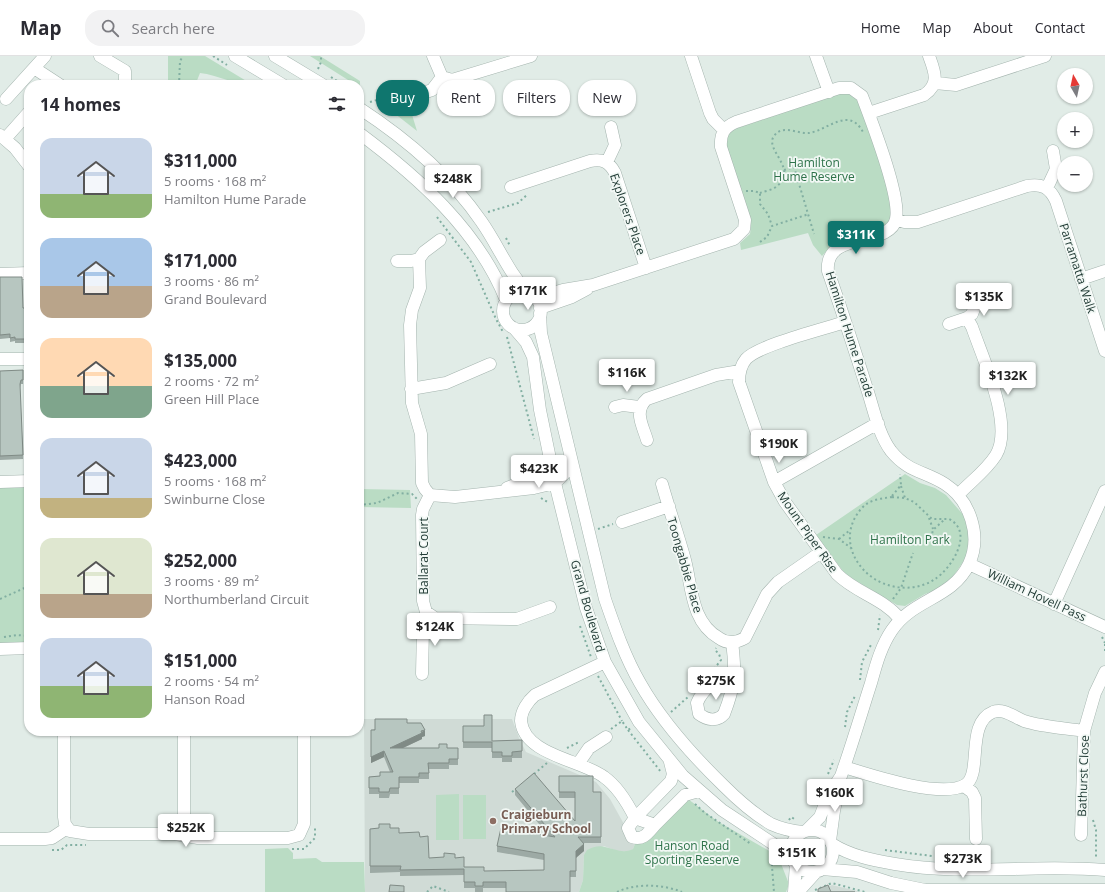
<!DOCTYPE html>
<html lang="en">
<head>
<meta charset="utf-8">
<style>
	:root { --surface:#fff; --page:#f2f2f3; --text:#2b2b33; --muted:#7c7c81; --line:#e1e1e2; --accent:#0f766e }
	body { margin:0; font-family:"Open Sans",sans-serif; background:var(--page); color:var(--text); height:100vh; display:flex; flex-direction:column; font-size:15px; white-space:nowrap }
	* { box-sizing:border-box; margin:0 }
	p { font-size:13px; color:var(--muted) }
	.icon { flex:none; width:22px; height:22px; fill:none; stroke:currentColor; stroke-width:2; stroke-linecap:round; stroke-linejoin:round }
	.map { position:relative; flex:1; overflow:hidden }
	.side { position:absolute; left:24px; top:24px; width:340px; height:656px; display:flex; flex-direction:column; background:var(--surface); border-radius:16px; box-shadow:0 1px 3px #0004 }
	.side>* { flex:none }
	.guide { position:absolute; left:376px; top:24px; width:380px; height:36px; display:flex; gap:8px }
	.needle { width:26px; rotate:351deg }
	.fabs { position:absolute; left:1057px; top:12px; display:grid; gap:8px }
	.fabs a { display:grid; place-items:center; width:36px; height:36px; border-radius:50%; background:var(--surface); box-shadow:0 1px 3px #0004; font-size:20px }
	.price { position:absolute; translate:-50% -34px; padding:0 9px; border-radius:4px; background:#fff; color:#222; font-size:13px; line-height:26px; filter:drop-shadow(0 1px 2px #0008) }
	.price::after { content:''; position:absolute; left:50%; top:24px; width:12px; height:9px; margin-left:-6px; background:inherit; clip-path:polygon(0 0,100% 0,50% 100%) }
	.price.selected { background:var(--accent); color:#fff }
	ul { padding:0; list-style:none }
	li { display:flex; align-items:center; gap:12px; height:100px; padding:0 16px }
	li span { display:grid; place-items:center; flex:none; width:112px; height:80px; border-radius:12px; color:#555 }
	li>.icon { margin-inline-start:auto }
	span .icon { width:48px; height:48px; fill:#fffc; stroke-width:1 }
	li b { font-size:17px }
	h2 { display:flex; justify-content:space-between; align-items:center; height:48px; padding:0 16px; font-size:17px }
	.pill { padding:0 14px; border-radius:16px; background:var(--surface); box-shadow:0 1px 3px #0004; font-size:14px; line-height:36px }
	.pill.selected { background:var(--accent); color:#fff }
	header { display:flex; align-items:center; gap:24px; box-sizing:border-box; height:56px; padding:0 20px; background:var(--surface); border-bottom:1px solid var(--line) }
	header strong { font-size:19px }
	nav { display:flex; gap:22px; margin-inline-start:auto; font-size:14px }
	.search { width:280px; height:36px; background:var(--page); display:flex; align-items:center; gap:10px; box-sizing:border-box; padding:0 14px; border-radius:16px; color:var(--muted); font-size:15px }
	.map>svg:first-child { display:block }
	.built { fill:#d0dbd6 }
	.green { fill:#badcc4 }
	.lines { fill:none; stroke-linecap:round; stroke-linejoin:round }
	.minor-casing { stroke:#a4b4ae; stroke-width:13 }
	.path { stroke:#82afa2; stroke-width:2; stroke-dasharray:2 3; stroke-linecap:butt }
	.minor { stroke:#fff; stroke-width:12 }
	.wall { fill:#9daaa5 }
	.shaded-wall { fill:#808b86 }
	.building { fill:#b7c6c0; stroke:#808b86 }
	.education-dot { fill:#8d6e63; stroke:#f2f8f5; stroke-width:1.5 }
	.labels { text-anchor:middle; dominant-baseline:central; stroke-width:3.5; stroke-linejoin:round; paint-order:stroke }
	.park-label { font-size:12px; fill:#2d7249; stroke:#f2f8f5 }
	.street-label { font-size:12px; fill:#223c36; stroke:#f2f8f5 }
	.education-label { font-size:12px; font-weight:bold; fill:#785e54; stroke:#f2f8f5; text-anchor:start }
</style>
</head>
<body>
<header>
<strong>Map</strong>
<div class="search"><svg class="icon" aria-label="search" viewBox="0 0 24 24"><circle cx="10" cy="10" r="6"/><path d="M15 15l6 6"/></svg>Search here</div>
<nav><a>Home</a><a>Map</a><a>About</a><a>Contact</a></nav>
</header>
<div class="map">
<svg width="1105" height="836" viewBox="0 0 1105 836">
	<rect width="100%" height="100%" fill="#e1ece7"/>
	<!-- built -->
	<path class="built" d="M 364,663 L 512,663 L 519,682 L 526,696 L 596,726 L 610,743 L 635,788 L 633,793 L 628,796 L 617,795 L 604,790 L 584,799 L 583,824 L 579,836 L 365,836 Z
		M 832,829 L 861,836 L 817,836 Z"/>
	<!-- green -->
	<path class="green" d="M 168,0 L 205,0 L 253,29 C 235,29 218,19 200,17 L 196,27 L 168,29 Z
		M 310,0 L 320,0 L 360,25 L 360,32 L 359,29 L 356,29 Z
		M 842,37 L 852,38 L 859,46 C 866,67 894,141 891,159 C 890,165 887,168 882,171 L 833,188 L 822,200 L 813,189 L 808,177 L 741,194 L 740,187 L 750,178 L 751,170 L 726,88 L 726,82 L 731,74 Z
		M 410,52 L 417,75 L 394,57 Z
		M 905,418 L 920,427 L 935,432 L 946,439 L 966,462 L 969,481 L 967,500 L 952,522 L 936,534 L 925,538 L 905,550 L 897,549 L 846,519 L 816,479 Z
		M 0,430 L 29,431 L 29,587 L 0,587 Z
		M 359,433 L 410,434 L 411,452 L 359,451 Z
		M 459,738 L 459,784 L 436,784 L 436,739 Z
		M 463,739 L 486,739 L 486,783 L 463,783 Z
		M 688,743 L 717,765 L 778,800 L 789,828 L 786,836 L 579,836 L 583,824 L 584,799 L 587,794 C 593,791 599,789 605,791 C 615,793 623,798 633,793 L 635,788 L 646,786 Z
		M 288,792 L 293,797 L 293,803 L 316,802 L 322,806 L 364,806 L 365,836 L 265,836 L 265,793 Z"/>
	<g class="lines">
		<!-- minor casing -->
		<g class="minor-casing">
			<path id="minor" d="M 100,0 L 125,15 L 125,29
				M 235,0 L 283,29
				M 275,0 L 323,29
				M 433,0 L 442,21 L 452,24 L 531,0
				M 691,0 L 710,57 L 713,63 L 724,74
				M 816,0 L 829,36
				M 34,12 L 60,29
				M 935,27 L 956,29 L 1045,0
				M 6,43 L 45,0
				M 396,46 L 432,34 L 442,21
				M 359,52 C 405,82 450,120 481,165 C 498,189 508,216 528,237
				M 869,57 L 924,39 C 940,28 935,16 929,0
				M 359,77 C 418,121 478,174 506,244
				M 0,79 L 15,92 L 29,110
				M 5,83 L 29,56
				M 607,106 L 615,89 L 611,71
				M 511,131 L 590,105 C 602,103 609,105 615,117 L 646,212
				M 1047,132 L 1056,113 L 1053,95
				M 896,163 L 904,166 L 918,166 L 1027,130 C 1042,127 1050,132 1056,145 L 1105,295
				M 440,184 L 424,196 L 419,203 L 420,232 L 412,254 L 410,269 L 412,347 L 421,378 L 422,427 L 425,433 L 430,439 L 455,441 L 534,432 L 555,427 L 564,418 L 572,406
				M 397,205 L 411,205 L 419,203
				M 0,218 L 29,217
				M 1081,223 L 1105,215
				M503 255a19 19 0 1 1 38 0a19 19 0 1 1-38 0Z
				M 535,242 L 563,234 L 593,229 L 734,183 L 744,173 L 745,164 L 721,91 C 720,78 724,71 736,66 L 839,32 L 851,32 L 862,40 C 871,64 901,140 896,163 C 890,192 824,174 828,215 C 842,255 855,295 868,336 C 874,355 879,379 891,395 C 908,416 924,415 945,428 C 970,444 982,480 969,508 C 952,543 914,542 892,574 C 881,590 876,609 871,627 C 861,658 852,689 841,720 L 828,740 L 820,761 L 806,775
				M 540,252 L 572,241 L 587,233
				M 540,257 L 541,277 L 605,543 C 615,572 625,601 640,627 C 662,666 692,699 724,730 C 738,744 754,758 771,768 C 782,773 791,775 803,776
				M 967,262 L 972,258 L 977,245
				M 845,266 C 824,273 759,289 746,303 C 741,309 739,318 739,326 L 774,426 L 785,446 L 837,518 C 856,537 883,542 900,563
				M 949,268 L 967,262 L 972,271 C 983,303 1014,369 996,399 C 986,415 970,426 958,439
				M 514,272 L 526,286 L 533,301 L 540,354 L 555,427 L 586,552 L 605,606 L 639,666 L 683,720 L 722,754 L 781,793 L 794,806
				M 0,303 L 29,303
				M 411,333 L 446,327 L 490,308
				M 615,351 L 623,349 L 639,351
				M 647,384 C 643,370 633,355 647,343 L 716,319 L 740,315
				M 0,426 L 29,425
				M 774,426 L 878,367
				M 662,428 C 669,453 678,478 685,504 C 692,531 691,566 719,582 C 727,588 736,587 745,582 L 767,538 L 778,526 L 821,496
				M 507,432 C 527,423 543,426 549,402
				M 430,439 L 423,453 L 422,459 L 423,545 L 426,556 L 435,562 L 517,563 L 550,551
				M 622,466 L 669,450
				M 969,508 L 1105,571
				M 1054,548 L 1105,435
				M 732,586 C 736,616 735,630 724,658 C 717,666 707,664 699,658 L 697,647 C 703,632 719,621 734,617
				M 0,593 L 29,592
				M 605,606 L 535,639 C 528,645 521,655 521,665 C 524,699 582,704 604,721 C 617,730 628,748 635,762 L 655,769 C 648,777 643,785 632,781 L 628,772 L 635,762 L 671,725 L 673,718 L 670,706
				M 422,618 L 423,573 L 430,559
				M 64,675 L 64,761 L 65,768 L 70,775 L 89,778 L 175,778 L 198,782 L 288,782 L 299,779 L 304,768 L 304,675
				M 184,675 L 184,779
				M 578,708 L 589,692 L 606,681
				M 844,711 C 870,719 941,743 965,729 C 983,719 965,667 993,656 C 1004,652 1014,661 1024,665 C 1043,671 1065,672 1084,675
				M 964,730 L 972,736 L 975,742 L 976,783
				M 655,769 L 685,739 L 699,735
				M791 795a21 21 0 1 1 42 0a21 21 0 1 1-42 0Z
				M 1081,779 L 1084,675 L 1095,637 L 1105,616
				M 0,783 L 45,783 L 52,782 L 67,772
				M 830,785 L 834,755 L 840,725
				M 832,788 C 851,800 872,804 895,808 C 965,820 1035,808 1105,814
				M 822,813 L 857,816 L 891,827 L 925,834 L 1105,834
				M 794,836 L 796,808
				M 798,836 L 817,815"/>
		</g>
		<!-- path -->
		<path class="path" d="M 213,0 L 227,9
			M 318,13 L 321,6 L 321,0
			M 331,21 L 343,29
			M 179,29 L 180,5 L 183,0
			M 359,39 L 363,41
			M 370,46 L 387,41
			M 784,114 L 794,111 L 814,178
			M 746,135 L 754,135 L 760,137 L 760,148 L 768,158 L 772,170 L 809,158
			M 760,137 C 765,135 773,134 777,130 C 799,113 764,94 774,80 C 782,68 798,78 809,77 C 828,74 849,50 863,76
			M 488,156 L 518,147 L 528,138
			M 437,161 L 471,206 L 496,263 L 503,276
			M 506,182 L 510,190
			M 760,186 L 767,181 L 772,170
			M 507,281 L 534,383
			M 901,430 L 905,442
			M 892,440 L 901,429 L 900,418
			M 892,441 L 905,442 L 914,446 L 932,463 L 949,463 C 975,476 951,513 935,523 C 922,532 904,534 888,529 C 860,521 839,488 856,460 C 859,455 863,450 868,447 C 875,443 884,442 892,441 Z
			M 541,442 L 549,447
			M 359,449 L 377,447 L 398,437 L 412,438 L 417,443
			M 929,462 L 933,473
			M 598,473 L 613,468
			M 823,481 L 839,483 L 851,492
			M 931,482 L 933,474 L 944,464
			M 839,483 L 850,474
			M 0,543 L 29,530
			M 893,543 L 901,532 L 913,497
			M 580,570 L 591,601
			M 878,574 L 880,559
			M 4,581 L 17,579 L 29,580
			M 1102,581 L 1105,587
			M 1105,588 L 1105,595
			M 714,613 L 721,604 L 719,598 L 715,594 L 716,592
			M 598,620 L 622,665
			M 860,624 L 862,606 L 872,587
			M 671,656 L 688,641
			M 845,671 L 847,656 L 855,640
			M 611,673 L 622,665 L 628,674 L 631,672
			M 628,674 L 661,716
			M 567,692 L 579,686
			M 534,718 L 547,707
			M 828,718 L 834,704
			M 850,731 L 857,725
			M 512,736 L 516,733
			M 695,748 L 705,757 L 751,788
			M 789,764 L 791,761 L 796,764
			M 1093,764 L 1096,774 L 1096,802
			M 292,793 L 304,793 L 315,782 L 315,770
			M 52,794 L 61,794 L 67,789 L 86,789
			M 885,794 L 932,800
			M 771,798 L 774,836
			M 815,834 L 832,827 L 865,836
			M 427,836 L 433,830 L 449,836
			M 617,836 C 636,827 662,828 682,836"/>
		<!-- minor -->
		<use href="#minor" class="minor"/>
	</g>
	<!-- wall -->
	<path class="wall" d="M 0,221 L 23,252 L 28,283 L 28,287 L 15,287 L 15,285 L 10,286 L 10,282 L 0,283 Z
		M 23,314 L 23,328 L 21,328 L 20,332 L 23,403 L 0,404 L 0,315 Z
		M 407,667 L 425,680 L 422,681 L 422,683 L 403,692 L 458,692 L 458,709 L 449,709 L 449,713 L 429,713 L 429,723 L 419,723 L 419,727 L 399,727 L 399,738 L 390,738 L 389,742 L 379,742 L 379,738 L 369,738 L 369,721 L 380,720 L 390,716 L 384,701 L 371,707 L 371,674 Z
		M 463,670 L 492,685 L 522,684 L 522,702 L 512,702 L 512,706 L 502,706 L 502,702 L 492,702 L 492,692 L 463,692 Z
		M 559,720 L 593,736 L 601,736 L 601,787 L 583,787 L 584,795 L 576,801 L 576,821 L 570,821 L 506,832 L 483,832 L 483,836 L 475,836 L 475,832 L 464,832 L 464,819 L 400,820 L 400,816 L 370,817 L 370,773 L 390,772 L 399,777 L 420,781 L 429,802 L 455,802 L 464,811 L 484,815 L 544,814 L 544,804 L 497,796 L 497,790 L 549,780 L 515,739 L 515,733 L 575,765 L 575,742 L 559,742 Z"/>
	<!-- shaded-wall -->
	<path class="shaded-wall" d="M 425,674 L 425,680 L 422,681 L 422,683 L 390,698 L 390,692 Z
		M 384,695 L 384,701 L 371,707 L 371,701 Z
		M 584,788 L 584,795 L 576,802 L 576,795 Z"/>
	<!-- building -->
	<path class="building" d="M 0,221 L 22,221 L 23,252 L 26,252 L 28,283 L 15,283 L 15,281 L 10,282 L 10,278 L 0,279 Z
		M 23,314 L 23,324 L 21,324 L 20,328 L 23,399 L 0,400 L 0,315 Z
		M 484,659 L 492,659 L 492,685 L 522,684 L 522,695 L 512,696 L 512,700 L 502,700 L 502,696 L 492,696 L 492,686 L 463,686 L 463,670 L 484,670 Z
		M 375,663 L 407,663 L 407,667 L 421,667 L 425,674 L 421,675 L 422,677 L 390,692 L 439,692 L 439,688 L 447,688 L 447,692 L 458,692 L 458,703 L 449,703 L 449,707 L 428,707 L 429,717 L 419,717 L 419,721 L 399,721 L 399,732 L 390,732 L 389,736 L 379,736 L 379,732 L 369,732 L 369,721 L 380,720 L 380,716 L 393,716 L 384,695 L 371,701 L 371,674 L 375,674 Z
		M 534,717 L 575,765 L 575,736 L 559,736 L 559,720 L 593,720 L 593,736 L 601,736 L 601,781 L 578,781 L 584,788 L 576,795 L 576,815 L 570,815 L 570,836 L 506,836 L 506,826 L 483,826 L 483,830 L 475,830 L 475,826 L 464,826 L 464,813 L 400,814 L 401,810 L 370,810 L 370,773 L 379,772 L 379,768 L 390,768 L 390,772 L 399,772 L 399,777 L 419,776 L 420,781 L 428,780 L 429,802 L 444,801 L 444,797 L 455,798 L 455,802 L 464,801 L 464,811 L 484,811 L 484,815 L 544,814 L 544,798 L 497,790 L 501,772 L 555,781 L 515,733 Z
		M 390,829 L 404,830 L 404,836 L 389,836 Z
		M 828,829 L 831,836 L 855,836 L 818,836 L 818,833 Z"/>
	<!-- markers -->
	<circle class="education-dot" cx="493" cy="765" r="4"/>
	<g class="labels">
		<!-- park labels -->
		<g class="park-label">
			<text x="814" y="106">Hamilton<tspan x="814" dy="14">Hume Reserve</tspan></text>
			<text x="910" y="483">Hamilton Park</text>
			<text x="692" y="789">Hanson Road<tspan x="692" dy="14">Sporting Reserve</tspan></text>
		</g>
		<!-- street labels -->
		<g class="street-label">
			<text transform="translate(628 158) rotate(71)">Explorers Place</text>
			<text transform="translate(1078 212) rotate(72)">Parramatta Walk</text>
			<text transform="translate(850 278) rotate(72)">Hamilton Hume Parade</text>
			<text transform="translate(808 476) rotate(55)">Mount Piper Rise</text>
			<text transform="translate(423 500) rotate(-90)">Ballarat Court</text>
			<text transform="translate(685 509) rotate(74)">Toongabbie Place</text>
			<text transform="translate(1037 539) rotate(25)">William Hovell Pass</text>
			<text transform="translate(588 550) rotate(74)">Grand Boulevard</text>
			<text transform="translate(1083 720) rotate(-88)">Bathurst Close</text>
		</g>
		<!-- education labels -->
		<g class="education-label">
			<text x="501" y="758">Craigieburn<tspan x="501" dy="14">Primary School</tspan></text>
		</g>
	</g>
</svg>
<div class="fabs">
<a><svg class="needle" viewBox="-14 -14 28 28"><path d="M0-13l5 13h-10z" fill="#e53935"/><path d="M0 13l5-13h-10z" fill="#7c7c81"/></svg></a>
<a>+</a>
<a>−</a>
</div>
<b class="price" style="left:453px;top:143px">$248K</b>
<b class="price selected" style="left:856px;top:199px">$311K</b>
<b class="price" style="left:528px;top:255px">$171K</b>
<b class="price" style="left:984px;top:261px">$135K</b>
<b class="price" style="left:627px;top:337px">$116K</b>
<b class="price" style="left:1008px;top:340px">$132K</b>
<b class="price" style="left:779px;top:408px">$190K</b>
<b class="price" style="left:539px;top:433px">$423K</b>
<b class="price" style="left:435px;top:591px">$124K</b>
<b class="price" style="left:716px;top:645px">$275K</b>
<b class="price" style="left:835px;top:757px">$160K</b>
<b class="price" style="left:186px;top:792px">$252K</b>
<b class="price" style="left:797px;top:817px">$151K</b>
<b class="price" style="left:963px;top:823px">$273K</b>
<div class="guide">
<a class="pill selected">Buy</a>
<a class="pill">Rent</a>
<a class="pill">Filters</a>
<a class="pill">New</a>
</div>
<section class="side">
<h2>14 homes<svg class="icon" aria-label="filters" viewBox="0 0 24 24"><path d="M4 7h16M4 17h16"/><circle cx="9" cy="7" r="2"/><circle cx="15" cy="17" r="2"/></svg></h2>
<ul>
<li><span style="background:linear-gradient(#c9d6e8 70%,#8fb573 0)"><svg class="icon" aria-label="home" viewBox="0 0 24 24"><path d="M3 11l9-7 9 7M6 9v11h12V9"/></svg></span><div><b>$311,000</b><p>5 rooms · 168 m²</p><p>Hamilton Hume Parade</p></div></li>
<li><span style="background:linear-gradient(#a9c7e8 60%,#b9a48a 0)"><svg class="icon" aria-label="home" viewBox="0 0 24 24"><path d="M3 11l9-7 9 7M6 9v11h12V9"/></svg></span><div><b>$171,000</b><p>3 rooms · 86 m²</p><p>Grand Boulevard</p></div></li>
<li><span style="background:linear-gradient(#ffd9b3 60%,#7fa58c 0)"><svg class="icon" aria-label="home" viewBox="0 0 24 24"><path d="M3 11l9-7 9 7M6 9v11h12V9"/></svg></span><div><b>$135,000</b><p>2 rooms · 72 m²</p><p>Green Hill Place</p></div></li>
<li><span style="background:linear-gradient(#c9d6e8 75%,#c2b280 0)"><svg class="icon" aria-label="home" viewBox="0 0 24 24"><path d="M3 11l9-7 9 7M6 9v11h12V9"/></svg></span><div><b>$423,000</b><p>5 rooms · 168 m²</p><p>Swinburne Close</p></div></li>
<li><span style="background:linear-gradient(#dfe7d0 70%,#b9a48a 0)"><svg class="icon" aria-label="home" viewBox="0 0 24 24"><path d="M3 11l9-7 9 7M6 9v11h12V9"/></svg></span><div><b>$252,000</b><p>3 rooms · 89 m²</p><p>Northumberland Circuit</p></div></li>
<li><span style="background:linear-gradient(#c9d6e8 60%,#8fb573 0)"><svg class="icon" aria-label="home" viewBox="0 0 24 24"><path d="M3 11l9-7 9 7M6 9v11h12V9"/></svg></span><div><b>$151,000</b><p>2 rooms · 54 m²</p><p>Hanson Road</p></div></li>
</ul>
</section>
</div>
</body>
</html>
